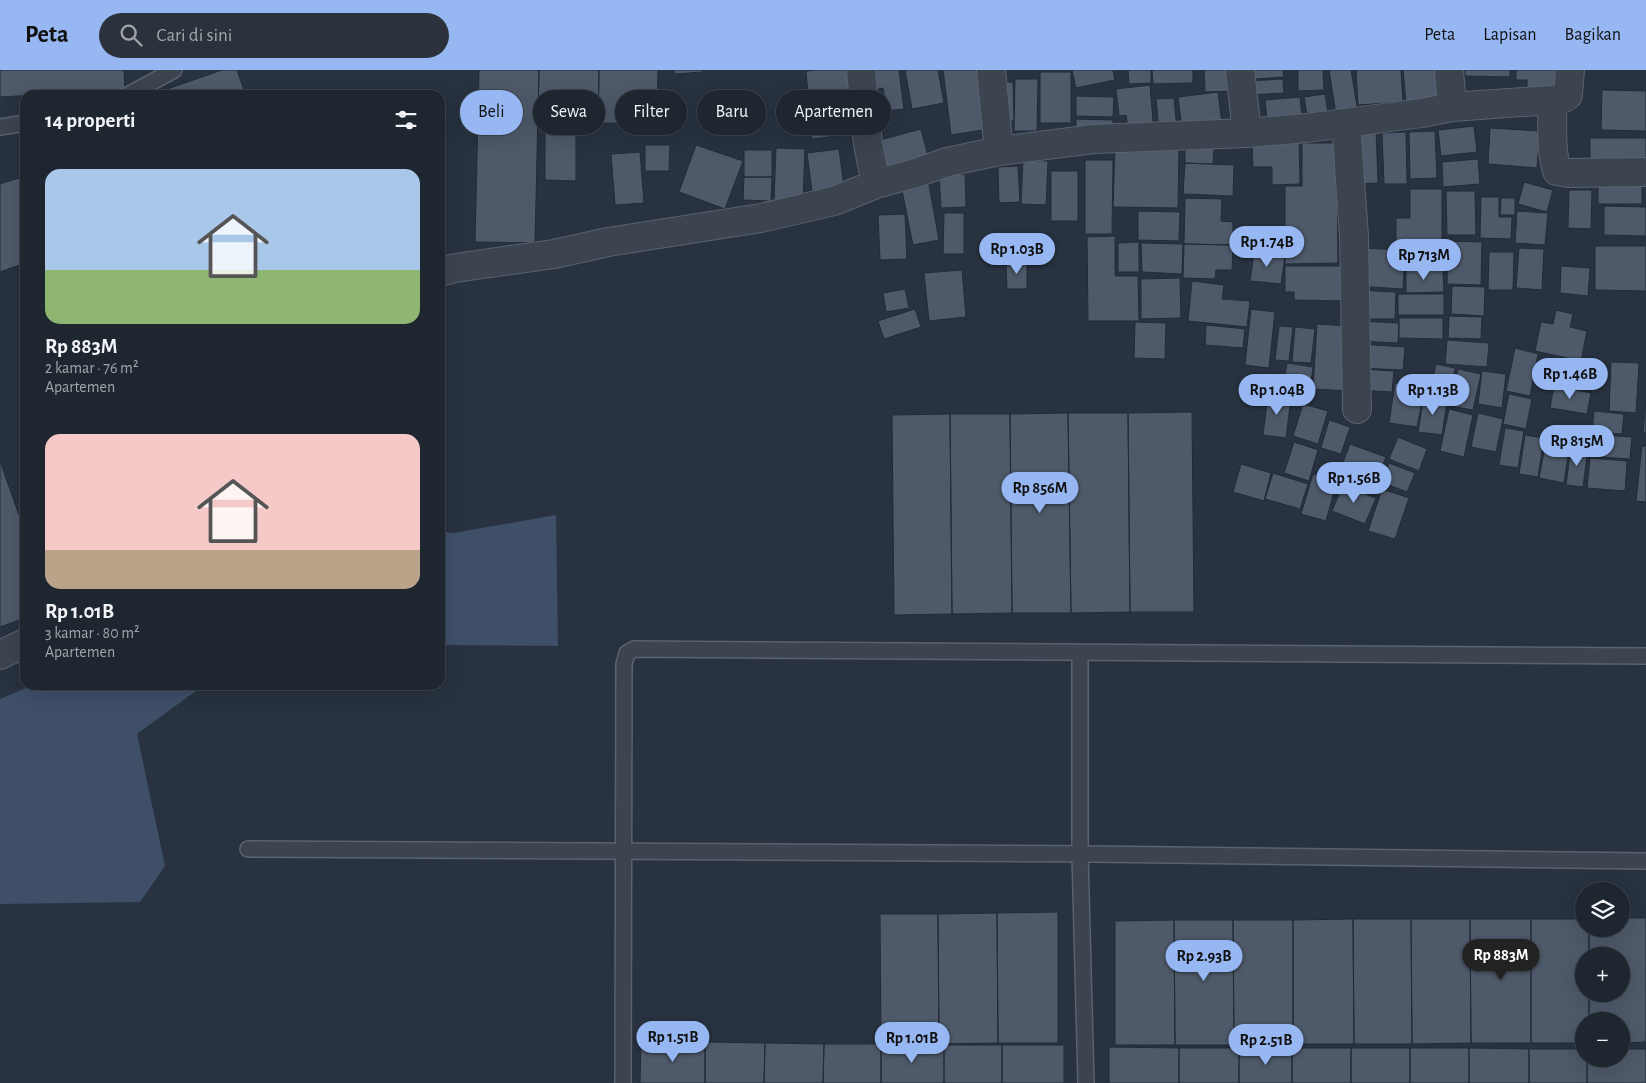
<!DOCTYPE html>
<html lang="id">
<head>
<meta charset="utf-8">
<style>
	:root { --surface:#1e2630; --page:#2b323c; --text:#f1f3f6; --muted:#a1a5ab; --line:#3c434c; --accent:#96b7f2 }
	body { margin:0; font-family:"Alegreya Sans",sans-serif; background:var(--page); color:var(--text); height:100vh; display:flex; flex-direction:column; font-size:19px; white-space:nowrap }
	* { box-sizing:border-box; margin:0 }
	p { font-size:16px; color:var(--muted) }
	.icon { flex:none; width:28px; height:28px; fill:none; stroke:currentColor; stroke-width:2; stroke-linecap:round; stroke-linejoin:round }
	.map { position:relative; flex:1; overflow:hidden }
	.drawer { position:absolute; left:20px; top:20px; width:425px; height:600px; display:flex; flex-direction:column; background:var(--surface); border-radius:15px; box-shadow:0 5px 20px #0002,0 0 0 1px var(--line) }
	.drawer>* { flex:none }
	.banner { position:absolute; left:460px; top:20px; width:475px; height:45px; display:flex; gap:10px }
	.controls { position:absolute; left:1575px; top:812px; display:grid; gap:10px }
	.controls a { display:grid; place-items:center; width:55px; height:55px; border-radius:50%; background:var(--surface); box-shadow:0 5px 20px #0002,0 0 0 1px var(--line); font-size:25px }
	.price { position:absolute; translate:-50% -42px; padding:0 11px; border-radius:18px; background:var(--accent); color:#111; font-size:16px; line-height:32px; filter:drop-shadow(0 1px 2px #0008) }
	.price::after { content:''; position:absolute; left:50%; top:30px; width:15px; height:11px; margin-left:-8px; background:inherit; clip-path:polygon(0 0,100% 0,50% 100%) }
	.price.active { background:#222; color:#fff }
	ul { padding:0; list-style:none }
	li { display:grid; align-content:center; gap:10px; height:265px; padding:0 25px }
	li span { display:grid; place-items:center; height:155px; border-radius:15px; color:#555 }
	li>.icon { margin-inline-start:auto }
	span .icon { width:90px; height:90px; fill:#fffc; stroke-width:1 }
	li b { font-size:21px }
	h2 { display:flex; justify-content:space-between; align-items:center; height:60px; padding:0 25px; font-size:21px }
	.pill { padding:0 18px; border-radius:22px; background:var(--surface); box-shadow:0 5px 20px #0002,0 0 0 1px var(--line); font-size:18px; line-height:45px }
	.pill.active { background:var(--accent); color:#111 }
	header { display:flex; align-items:center; gap:30px; box-sizing:border-box; height:70px; padding:0 25px; background:var(--accent); color:#111 }
	header strong { font-size:24px }
	nav { display:flex; gap:28px; margin-inline-start:auto; font-size:18px }
	.search { width:350px; height:45px; background:var(--page); display:flex; align-items:center; gap:12px; box-sizing:border-box; padding:0 18px; border-radius:28px; color:var(--muted); font-size:19px }
	.map>svg:first-child { display:block }
	.water { fill:#3f4f68 }
	.building { fill:#4e5969; stroke:#232b38 }
	.lines { fill:none; stroke-linecap:round; stroke-linejoin:round }
	.lane-casing { stroke:#5a626e; stroke-width:18 }
	.street-casing { stroke:#5a626e; stroke-width:30 }
	.lane { stroke:#3c4450; stroke-width:15 }
	.street { stroke:#3c4450; stroke-width:28 }
</style>
</head>
<body>
<header>
<strong>Peta</strong>
<div class="search"><svg class="icon" aria-label="search" viewBox="0 0 24 24"><circle cx="10" cy="10" r="6"/><path d="M15 15l6 6"/></svg>Cari di sini</div>
<nav><a>Peta</a><a>Lapisan</a><a>Bagikan</a></nav>
</header>
<div class="map">
<svg width="1646" height="1013" viewBox="0 0 1646 1013">
	<rect width="100%" height="100%" fill="#283240"/>
	<!-- water -->
	<path class="water" d="M 556,445 L 558,576 L 440,575 L 440,461 L 453,463 Z
		M 33,615 L 204,615 L 137,664 L 165,796 L 140,832 L 0,834 L 0,629 Z"/>
	<!-- building -->
	<path class="building" d="M 0,0 L 124,0 L 125,20 L 0,27 Z
		M 222,0 L 237,0 L 245,23 L 240,25 L 150,25 Z
		M 479,0 L 539,0 L 535,173 L 475,172 Z
		M 539,0 L 599,0 L 598,53 L 538,52 Z
		M 599,0 L 658,0 L 657,54 L 598,53 Z
		M 674,0 L 703,0 L 703,2 L 675,4 Z
		M 814,0 L 856,0 L 863,63 L 812,69 L 806,1 Z
		M 866,0 L 899,0 L 904,39 L 886,41 L 883,18 L 869,21 Z
		M 905,0 L 938,0 L 944,33 L 912,39 Z
		M 943,0 L 982,0 L 989,59 L 951,65 Z
		M 1072,0 L 1113,0 L 1115,10 L 1076,18 Z
		M 1128,0 L 1151,0 L 1151,13 L 1129,14 Z
		M 1152,0 L 1193,0 L 1193,13 L 1153,14 Z
		M 1204,0 L 1234,0 L 1235,21 L 1205,22 Z
		M 1240,0 L 1283,0 L 1284,7 L 1241,10 Z
		M 1298,0 L 1323,0 L 1324,20 L 1298,21 Z
		M 1329,0 L 1351,0 L 1358,42 L 1336,45 Z
		M 1356,0 L 1401,0 L 1403,32 L 1358,35 Z
		M 1403,0 L 1444,0 L 1447,30 L 1406,33 Z
		M 1465,0 L 1510,0 L 1510,7 L 1465,6 Z
		M 1516,0 L 1560,0 L 1560,21 L 1527,21 L 1527,10 L 1516,10 Z
		M 1040,2 L 1071,2 L 1071,53 L 1040,53 Z
		M 1015,9 L 1038,9 L 1037,61 L 1014,61 Z
		M 1283,9 L 1284,23 L 1249,25 L 1248,11 Z
		M 996,12 L 1013,12 L 1014,51 L 997,51 Z
		M 1150,15 L 1154,63 L 1129,65 L 1126,45 L 1119,46 L 1116,19 Z
		M 1602,20 L 1646,21 L 1646,61 L 1601,60 Z
		M 1218,22 L 1222,54 L 1182,59 L 1178,27 Z
		M 884,24 L 886,46 L 874,47 L 872,25 Z
		M 1325,24 L 1328,43 L 1307,45 L 1304,27 Z
		M 1076,26 L 1114,27 L 1113,47 L 1076,46 Z
		M 1300,27 L 1302,47 L 1267,50 L 1265,30 Z
		M 1174,28 L 1177,60 L 1159,62 L 1156,29 Z
		M 1076,49 L 1113,50 L 1113,61 L 1076,60 Z
		M 1474,56 L 1477,82 L 1441,86 L 1438,60 Z
		M 1490,58 L 1540,61 L 1537,98 L 1488,94 Z
		M 921,59 L 930,94 L 886,106 L 876,71 Z
		M 1376,59 L 1378,113 L 1354,114 L 1352,60 Z
		M 545,61 L 576,61 L 576,111 L 545,110 Z
		M 1435,61 L 1437,108 L 1410,109 L 1409,62 Z
		M 1406,62 L 1407,114 L 1384,114 L 1382,63 Z
		M 1590,68 L 1646,68 L 1646,90 L 1590,90 Z
		M 1299,69 L 1300,114 L 1272,115 L 1272,97 L 1253,97 L 1252,74 Z
		M 1302,73 L 1337,73 L 1338,193 L 1285,194 L 1285,116 L 1302,116 Z
		M 645,75 L 670,75 L 669,101 L 645,101 Z
		M 696,75 L 743,91 L 725,139 L 679,122 Z
		M 1185,77 L 1214,78 L 1213,94 L 1185,93 Z
		M 776,78 L 805,79 L 803,131 L 774,130 Z
		M 839,79 L 845,124 L 813,129 L 807,83 Z
		M 1115,79 L 1179,80 L 1178,138 L 1113,137 Z
		M 744,80 L 772,80 L 772,107 L 744,107 Z
		M 640,82 L 644,133 L 615,135 L 611,84 Z
		M 1478,89 L 1480,114 L 1443,117 L 1442,92 Z
		M 1023,90 L 1048,91 L 1046,135 L 1021,134 Z
		M 1085,90 L 1113,90 L 1112,164 L 1085,164 Z
		M 1185,93 L 1234,95 L 1233,126 L 1183,124 Z
		M 1018,96 L 1020,132 L 999,133 L 998,97 Z
		M 1051,101 L 1078,101 L 1078,151 L 1051,151 Z
		M 965,104 L 966,137 L 941,138 L 939,105 Z
		M 25,106 L 25,193 L 0,202 L 0,114 Z
		M 744,107 L 772,107 L 771,131 L 743,130 Z
		M 928,110 L 939,170 L 913,175 L 901,115 Z
		M 1524,112 L 1553,120 L 1547,142 L 1518,134 Z
		M 1598,112 L 1642,112 L 1642,134 L 1598,134 Z
		M 1410,119 L 1442,119 L 1442,172 L 1396,171 L 1396,148 L 1410,148 Z
		M 1569,120 L 1592,120 L 1591,159 L 1568,158 Z
		M 1446,121 L 1475,121 L 1476,165 L 1447,165 Z
		M 1481,127 L 1499,127 L 1499,147 L 1512,147 L 1511,169 L 1480,168 Z
		M 1185,128 L 1222,129 L 1221,151 L 1233,152 L 1233,175 L 1184,174 Z
		M 1501,128 L 1515,128 L 1515,145 L 1500,145 Z
		M 1604,136 L 1646,137 L 1646,166 L 1604,165 Z
		M 1138,141 L 1180,142 L 1179,171 L 1138,170 Z
		M 1517,141 L 1548,143 L 1545,175 L 1515,173 Z
		M 944,143 L 964,143 L 964,184 L 943,184 Z
		M 905,144 L 907,189 L 880,190 L 878,145 Z
		M 1115,166 L 1115,206 L 1138,206 L 1139,251 L 1088,251 L 1087,167 Z
		M 1448,171 L 1482,172 L 1481,215 L 1447,214 Z
		M 1139,172 L 1139,202 L 1118,202 L 1118,173 Z
		M 1141,173 L 1183,174 L 1182,204 L 1142,202 Z
		M 1184,174 L 1233,175 L 1232,200 L 1216,200 L 1215,209 L 1183,208 Z
		M 1410,175 L 1444,175 L 1443,199 L 1409,198 Z
		M 1595,176 L 1646,176 L 1646,221 L 1595,220 Z
		M 1357,178 L 1405,180 L 1403,219 L 1355,216 Z
		M 1519,178 L 1544,179 L 1542,220 L 1516,218 Z
		M 1489,182 L 1514,182 L 1513,220 L 1488,220 Z
		M 1254,183 L 1285,186 L 1281,214 L 1250,211 Z
		M 1006,192 L 1027,192 L 1027,219 L 1007,219 Z
		M 1285,196 L 1345,196 L 1345,231 L 1294,230 L 1294,222 L 1285,222 Z
		M 1561,196 L 1590,198 L 1588,226 L 1560,223 Z
		M 1406,199 L 1443,200 L 1444,222 L 1406,223 Z
		M 962,200 L 966,247 L 929,251 L 924,203 Z
		M 1180,208 L 1181,248 L 1141,249 L 1141,209 Z
		M 1192,211 L 1224,215 L 1222,229 L 1250,231 L 1247,257 L 1188,251 Z
		M 1452,216 L 1485,217 L 1484,246 L 1451,244 Z
		M 905,219 L 909,238 L 886,242 L 883,223 Z
		M 1357,220 L 1396,222 L 1395,249 L 1356,249 Z
		M 1398,224 L 1444,224 L 1444,245 L 1398,245 Z
		M 915,239 L 921,257 L 884,269 L 878,251 Z
		M 1251,239 L 1275,242 L 1269,298 L 1245,295 Z
		M 1556,240 L 1573,244 L 1570,257 L 1587,261 L 1581,291 L 1535,281 L 1541,252 L 1553,254 Z
		M 1449,246 L 1482,247 L 1481,269 L 1448,268 Z
		M 1399,248 L 1443,248 L 1443,269 L 1399,268 Z
		M 1357,251 L 1399,253 L 1398,273 L 1356,271 Z
		M 1135,252 L 1166,253 L 1165,289 L 1134,288 Z
		M 1317,254 L 1351,256 L 1348,321 L 1313,319 Z
		M 1206,255 L 1245,259 L 1243,278 L 1205,275 Z
		M 1279,256 L 1293,257 L 1289,291 L 1275,290 Z
		M 1295,257 L 1315,259 L 1311,293 L 1292,292 Z
		M 1447,270 L 1489,273 L 1487,297 L 1445,294 Z
		M 1361,274 L 1405,277 L 1403,300 L 1359,298 Z
		M 1515,278 L 1538,284 L 1530,326 L 1506,321 Z
		M 1555,290 L 1588,301 L 1582,321 L 1548,309 Z
		M 1611,292 L 1639,293 L 1636,343 L 1609,341 Z
		M 1287,293 L 1313,297 L 1310,321 L 1283,317 Z
		M 1436,294 L 1455,298 L 1449,330 L 1429,326 Z
		M 1359,299 L 1394,301 L 1392,322 L 1357,320 Z
		M 1458,299 L 1481,304 L 1473,340 L 1450,336 Z
		M 1482,301 L 1506,304 L 1502,338 L 1478,334 Z
		M 1395,313 L 1425,317 L 1417,357 L 1389,353 Z
		M 1554,316 L 1591,323 L 1587,344 L 1550,338 Z
		M 1509,324 L 1532,329 L 1526,359 L 1503,354 Z
		M 1268,325 L 1291,328 L 1286,368 L 1263,365 Z
		M 1424,326 L 1447,332 L 1442,365 L 1418,362 Z
		M 1646,328 L 1646,363 L 1643,363 Z
		M 1303,334 L 1328,341 L 1318,374 L 1293,366 Z
		M 1449,339 L 1473,345 L 1464,387 L 1440,381 Z
		M 1594,341 L 1624,344 L 1622,364 L 1592,362 Z
		M 1192,342 L 1194,542 L 1130,542 L 1128,343 Z
		M 1068,343 L 1128,343 L 1130,542 L 1071,543 Z
		M 1068,343 L 1071,543 L 1012,543 L 1010,344 Z
		M 1478,343 L 1503,349 L 1496,382 L 1471,377 Z
		M 950,344 L 1010,344 L 1012,543 L 952,544 Z
		M 950,344 L 952,544 L 894,545 L 892,345 Z
		M 1329,350 L 1350,357 L 1341,384 L 1321,378 Z
		M 1505,358 L 1524,361 L 1518,398 L 1499,395 Z
		M 1525,365 L 1544,368 L 1538,407 L 1519,404 Z
		M 1603,365 L 1632,367 L 1630,389 L 1601,387 Z
		M 1398,367 L 1427,379 L 1419,401 L 1389,389 Z
		M 1294,372 L 1318,380 L 1309,411 L 1284,403 Z
		M 1350,374 L 1386,387 L 1372,422 L 1337,408 Z
		M 1571,376 L 1588,379 L 1583,417 L 1566,415 Z
		M 1642,376 L 1646,376 L 1646,432 L 1636,431 Z
		M 1545,377 L 1569,380 L 1564,413 L 1539,408 Z
		M 1590,388 L 1627,391 L 1625,421 L 1587,418 Z
		M 0,391 L 25,462 L 25,548 L 0,557 Z
		M 1389,393 L 1415,403 L 1407,422 L 1381,412 Z
		M 1241,394 L 1271,403 L 1264,431 L 1233,422 Z
		M 1273,403 L 1308,414 L 1300,439 L 1265,429 Z
		M 1313,404 L 1337,411 L 1326,451 L 1301,444 Z
		M 1343,415 L 1376,428 L 1365,454 L 1332,441 Z
		M 1382,419 L 1409,428 L 1395,469 L 1368,461 Z
		M 1058,842 L 1058,973 L 998,973 L 997,843 Z
		M 997,843 L 998,973 L 939,974 L 938,844 Z
		M 880,844 L 938,844 L 939,974 L 881,974 Z
		M 1621,848 L 1646,848 L 1646,972 L 1621,973 L 1621,951 L 1589,951 L 1589,924 L 1621,924 L 1621,886 L 1589,886 L 1589,859 L 1621,859 Z
		M 1353,849 L 1354,974 L 1293,974 L 1293,850 Z
		M 1353,849 L 1411,849 L 1412,974 L 1354,974 Z
		M 1411,849 L 1470,849 L 1471,973 L 1412,974 Z
		M 1470,849 L 1531,849 L 1531,973 L 1471,973 Z
		M 1531,849 L 1584,849 L 1584,859 L 1589,859 L 1589,886 L 1584,886 L 1584,924 L 1589,924 L 1589,951 L 1584,951 L 1584,973 L 1531,973 Z
		M 1174,850 L 1175,975 L 1115,975 L 1115,851 Z
		M 1174,850 L 1233,850 L 1234,975 L 1175,975 Z
		M 1233,850 L 1293,850 L 1293,974 L 1234,975 Z
		M 641,972 L 705,972 L 705,1013 L 640,1013 Z
		M 705,972 L 765,973 L 764,1013 L 705,1013 Z
		M 765,973 L 824,974 L 823,1013 L 764,1013 Z
		M 824,974 L 881,974 L 881,1013 L 823,1013 Z
		M 881,974 L 944,975 L 944,1013 L 881,1013 Z
		M 944,975 L 1002,975 L 1002,1013 L 944,1013 Z
		M 1002,975 L 1064,975 L 1064,1013 L 1002,1013 Z
		M 1109,977 L 1179,978 L 1179,1013 L 1109,1013 Z
		M 1179,978 L 1239,978 L 1239,1013 L 1179,1013 Z
		M 1239,978 L 1292,978 L 1292,1013 L 1239,1013 Z
		M 1292,978 L 1351,978 L 1351,1013 L 1292,1013 Z
		M 1351,978 L 1410,978 L 1410,1013 L 1351,1013 Z
		M 1410,978 L 1469,978 L 1469,1013 L 1410,1013 Z
		M 1469,978 L 1529,979 L 1529,1013 L 1469,1013 Z
		M 1529,979 L 1584,979 L 1584,989 L 1587,989 L 1587,1013 L 1529,1013 Z
		M 1621,979 L 1646,979 L 1646,1013 L 1587,1013 L 1587,989 L 1621,989 Z"/>
	<g class="lines">
		<!-- lane casing -->
		<g class="lane-casing">
			<path id="lane" d="M 128,25 L 174,0
				M 0,57 L 25,53
				M 1080,583 L 1080,785 L 1086,1013
				M 248,779 L 1090,784 L 1646,791
				M 623,1013 L 624,594 L 627,583 L 634,579 L 1646,586"/>
		</g>
		<!-- street casing -->
		<g class="street-casing">
			<path id="street" d="M 861,0 L 868,74 L 876,114
				M 991,0 L 999,81
				M 1240,0 L 1247,63
				M 1449,0 L 1452,37 L 1552,30 C 1553,53 1550,79 1557,101 L 1569,103 L 1646,102
				M 1552,30 L 1564,28 L 1568,25 L 1570,0
				M 1346,53 L 1354,166 L 1357,339
				M 440,202 L 455,198 L 554,184 L 608,172 L 761,148 L 834,131 L 876,114 L 916,103 L 947,92 L 999,81 L 1094,69 L 1247,63 L 1307,58 L 1422,43 L 1452,37
				M 0,585 L 25,573"/>
		</g>
		<!-- lane -->
		<use href="#lane" class="lane"/>
		<!-- street -->
		<use href="#street" class="street"/>
	</g>
</svg>
<div class="controls">
<a><svg class="icon" aria-label="layers" viewBox="0 0 24 24"><path d="M12 4l9 5-9 5-9-5zM3 14l9 5 9-5"/></svg></a>
<a>+</a>
<a>−</a>
</div>
<b class="price" style="left:1267px;top:198px">Rp 1.74B</b>
<b class="price" style="left:1017px;top:205px">Rp 1.03B</b>
<b class="price" style="left:1424px;top:211px">Rp 713M</b>
<b class="price" style="left:1570px;top:330px">Rp 1.46B</b>
<b class="price" style="left:1277px;top:346px">Rp 1.04B</b>
<b class="price" style="left:1433px;top:346px">Rp 1.13B</b>
<b class="price" style="left:1577px;top:397px">Rp 815M</b>
<b class="price" style="left:1354px;top:434px">Rp 1.56B</b>
<b class="price" style="left:1040px;top:444px">Rp 856M</b>
<b class="price active" style="left:1501px;top:911px">Rp 883M</b>
<b class="price" style="left:1204px;top:912px">Rp 2.93B</b>
<b class="price" style="left:673px;top:993px">Rp 1.51B</b>
<b class="price" style="left:912px;top:994px">Rp 1.01B</b>
<b class="price" style="left:1266px;top:996px">Rp 2.51B</b>
<div class="banner">
<a class="pill active">Beli</a>
<a class="pill">Sewa</a>
<a class="pill">Filter</a>
<a class="pill">Baru</a>
<a class="pill">Apartemen</a>
</div>
<section class="drawer">
<h2>14 properti<svg class="icon" aria-label="filters" viewBox="0 0 24 24"><path d="M4 7h16M4 17h16"/><circle cx="9" cy="7" r="2"/><circle cx="15" cy="17" r="2"/></svg></h2>
<ul>
<li><span style="background:linear-gradient(#a9c7e8 65%,#8fb573 0)"><svg class="icon" aria-label="home" viewBox="0 0 24 24"><path d="M3 11l9-7 9 7M6 9v11h12V9"/></svg></span><div><b>Rp 883M</b><p>2 kamar · 76 m²</p><p>Apartemen</p></div></li>
<li><span style="background:linear-gradient(#f6c9c9 75%,#b9a48a 0)"><svg class="icon" aria-label="home" viewBox="0 0 24 24"><path d="M3 11l9-7 9 7M6 9v11h12V9"/></svg></span><div><b>Rp 1.01B</b><p>3 kamar · 80 m²</p><p>Apartemen</p></div></li>
</ul>
</section>
</div>
</body>
</html>
